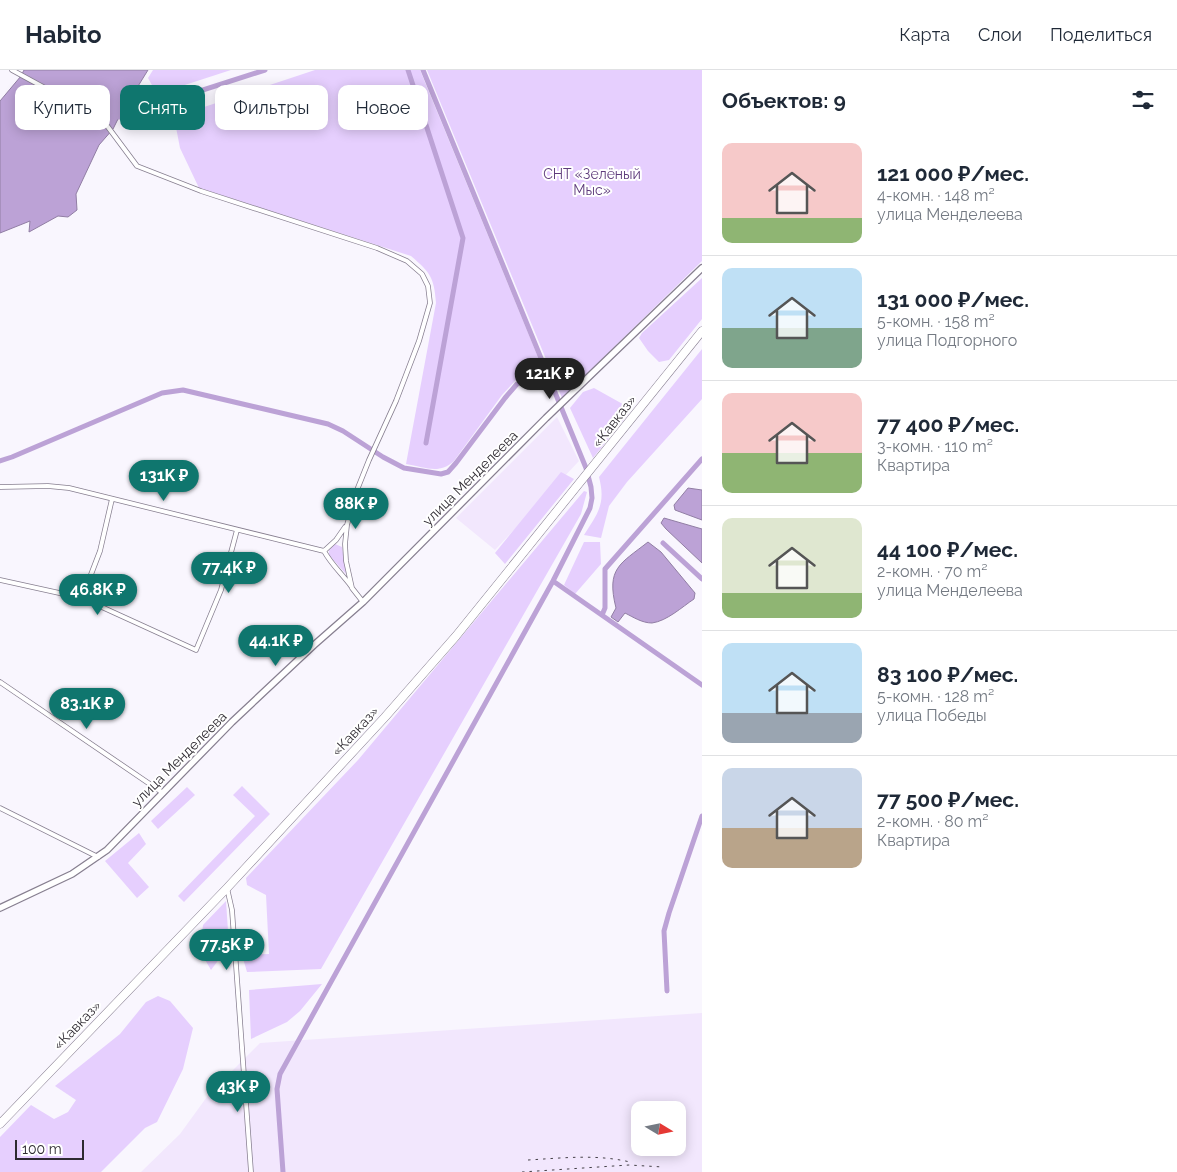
<!DOCTYPE html>
<html lang="ru">
<head>
<meta charset="utf-8">
<style>
	:root { --surface:#fff; --page:#f6f6f7; --text:#1f2937; --muted:#747a83; --line:#e0e1e3; --accent:#0f766e }
	body { margin:0; font-family:Raleway,sans-serif; background:var(--page); color:var(--text); height:100vh; display:flex; flex-direction:column; font-size:19px; white-space:nowrap }
	* { box-sizing:border-box; margin:0 }
	p { font-size:16px; color:var(--muted) }
	.icon { flex:none; width:28px; height:28px; fill:none; stroke:currentColor; stroke-width:2; stroke-linecap:round; stroke-linejoin:round }
	.map { position:relative; flex:1; overflow:hidden }
	.side { display:flex; flex-direction:column; background:var(--surface); width:475px }
	.side>* { flex:none }
	.hud { position:absolute; left:15px; top:15px; width:475px; height:45px; display:flex; gap:10px }
	.needle { width:32px; rotate:100deg }
	.fabs { position:absolute; left:631px; top:1031px; display:grid; gap:10px }
	.fabs a { display:grid; place-items:center; width:55px; height:55px; border-radius:10px; background:var(--surface); box-shadow:0 2px 12px #0003; font-size:25px }
	.scale { position:absolute; left:15px; bottom:12px; width:69px; box-sizing:border-box; padding-left:5px; border:2px solid #2e2a31; border-top:0; font-size:14px; line-height:18px; white-space:nowrap; color:#2e2a31; -webkit-text-stroke:4px #fff; paint-order:stroke }
	.price { position:absolute; translate:-50% -42px; padding:0 11px; border-radius:18px; background:var(--accent); color:#fff; font-size:16px; line-height:32px; filter:drop-shadow(0 1px 2px #0008) }
	.price::after { content:''; position:absolute; left:50%; top:30px; width:15px; height:11px; margin-left:-8px; background:inherit; clip-path:polygon(0 0,100% 0,50% 100%) }
	.price.on { background:#222; color:#fff }
	ul { padding:0; list-style:none }
	li { display:flex; align-items:center; gap:15px; height:125px; padding:0 20px }
	li+li { border-top:1px solid var(--line) }
	li span { display:grid; place-items:center; flex:none; width:140px; height:100px; border-radius:10px; color:#555 }
	li>.icon { margin-inline-start:auto }
	span .icon { width:60px; height:60px; fill:#fffc; stroke-width:1 }
	li b { font-size:21px }
	h2 { display:flex; justify-content:space-between; align-items:center; height:60px; padding:0 20px; font-size:21px }
	.chip { padding:0 18px; border-radius:10px; background:var(--surface); box-shadow:0 2px 12px #0003; font-size:18px; line-height:45px }
	.chip.on { background:var(--accent); color:#fff }
	header { display:flex; align-items:center; gap:30px; box-sizing:border-box; height:70px; padding:0 25px; background:var(--surface); border-bottom:1px solid var(--line) }
	header strong { font-size:24px }
	nav { display:flex; gap:28px; margin-inline-start:auto; font-size:18px }
	main { display:flex; flex:1; min-height:0 }
	.map>svg:first-child { display:block }
	.built { fill:#f2e7fd; fill-rule:evenodd }
	.green { fill:#e6cffe }
	.water { fill:#bca2d6; stroke:#917ea4 }
	.lines { fill:none; stroke-linecap:round; stroke-linejoin:round }
	.canal { stroke:#bca2d6; stroke-width:5 }
	.street-casing { stroke:#877f90; stroke-width:5.5 }
	.secondary-casing { stroke:#877f90; stroke-width:8 }
	.highway-casing { stroke:#877f90; stroke-width:9 }
	.street { stroke:#fff; stroke-width:4 }
	.secondary { stroke:#fff; stroke-width:5.5 }
	.highway { stroke:#fff; stroke-width:8 }
	.rail { stroke:#454148; stroke-width:1; stroke-dasharray:2.5 5; stroke-linecap:butt }
	.labels { text-anchor:middle; dominant-baseline:central; stroke-width:4; stroke-linejoin:round; paint-order:stroke }
	.park-label { font-size:14px; fill:#5f3c7c; stroke:#fff }
	.street-label { font-size:14px; fill:#2e2a31; stroke:#fff }
</style>
</head>
<body>
<header>
<strong>Habito</strong>
<nav><a>Карта</a><a>Слои</a><a>Поделиться</a></nav>
</header>
<main>
<div class="map">
<svg width="702" height="1102" viewBox="0 0 702 1102">
	<rect width="100%" height="100%" fill="#f9f6fe"/>
	<!-- built -->
	<path class="built" d="M 557,347 L 579,391 L 495,480 L 456,448 Z
		M 702,943 L 702,1102 L 141,1102 L 180,1064 L 209,1024 L 260,973 ZM 640,1040 L 678,1040 L 678,1078 L 640,1078 Z"/>
	<!-- green -->
	<path class="green" d="M 153,0 L 231,0 L 157,24 L 148,8 Z
		M 315,0 L 420,0 L 542,297 L 515,311 L 502,325 L 454,391 C 439,405 425,397 406,394 L 436,233 C 434,208 431,203 411,186 L 199,118 L 180,78 L 174,47 Z
		M 427,0 L 702,0 L 702,191 L 562,328 Z
		M 702,208 L 702,249 L 669,290 L 659,292 L 648,281 L 639,268 L 642,263 Z
		M 702,279 L 702,329 L 627,412 L 609,436 L 601,468 L 584,465 C 598,443 606,434 599,407 Z
		M 594,318 L 628,337 L 629,343 L 593,388 L 570,338 L 583,322 Z
		M 561,402 L 574,409 L 505,494 L 495,483 Z
		M 584,421 L 587,422 L 581,444 L 321,899 L 247,902 L 242,885 L 269,884 L 266,825 L 247,815 L 246,808 L 358,690 Z
		M 584,472 L 600,472 L 601,494 L 575,524 L 564,515 Z
		M 335,474 L 342,477 L 346,504 L 329,485 L 329,480 Z
		M 242,716 L 270,744 L 184,832 L 178,826 L 255,746 L 233,725 Z
		M 187,717 L 195,725 L 158,759 L 151,751 Z
		M 139,763 L 146,774 L 128,793 L 149,817 L 137,828 L 105,791 Z
		M 226,831 L 229,876 L 211,900 L 200,881 L 203,855 Z
		M 322,914 L 300,941 L 287,952 L 251,969 L 249,920 Z
		M 158,926 L 170,931 L 193,958 L 183,999 L 157,1052 L 145,1058 L 101,1102 L 0,1102 L 0,1067 L 31,1035 L 54,1049 L 68,1042 L 76,1030 L 55,1016 L 120,964 L 146,932 Z"/>
	<!-- water -->
	<path class="water" d="M 24,0 L 148,0 L 119,47 L 113,59 L 99,75 L 76,124 L 77,140 L 68,147 L 58,146 L 29,162 L 30,151 L 0,163 L 0,31 L 21,6 Z
		M 688,418 L 702,420 L 702,450 L 675,440 L 674,435 Z
		M 664,448 L 702,459 L 702,493 L 666,459 L 661,453 Z
		M 648,472 L 661,482 L 695,523 L 694,529 C 682,537 667,551 652,553 C 642,553 633,547 625,543 L 618,552 L 611,547 L 616,538 C 606,498 620,494 648,472 Z"/>
	<g class="lines">
		<!-- canal -->
		<path class="canal" d="M 408,0 L 463,168 L 426,373
			M 113,46 L 119,47 L 265,0
			M 0,391 L 12,387 L 162,323 L 183,320 L 328,354 L 343,361 L 383,387 L 404,398 L 441,404 L 448,402 L 456,393 L 505,328 L 517,314 L 547,300
			M 663,473 L 702,509
			M 553,511 L 702,615
			M 602,545 L 605,538 L 605,499 L 702,389
			M 667,921 L 664,861 L 669,843 L 702,746
			M 283,1102 L 277,1019 L 280,1004 L 553,511 L 590,438 L 592,428 L 591,417 L 586,398 L 423,0"/>
		<!-- street casing -->
		<g class="street-casing">
			<path id="street" d="M 12,0 L 102,49 L 137,96 L 201,121 L 377,178 L 407,191 L 422,204 L 428,216 L 430,233 L 419,271 L 396,331 L 369,390 L 357,420 L 347,455 L 345,474 L 346,491 L 352,518 L 363,532
				M 0,417 L 48,416 L 69,418 L 324,481 C 331,494 342,504 351,516
				M 324,481 L 336,470 L 345,457
				M 0,510 L 82,528 L 196,580 L 221,520 L 237,460
				M 82,528 L 100,481 L 112,429
				M 0,612 L 163,723
				M 0,738 L 98,787
				M 227,818 L 232,840 L 251,1102"/>
		</g>
		<!-- secondary casing -->
		<g class="secondary-casing">
			<path id="secondary" d="M 0,838 L 72,804 L 107,780 L 232,652 L 314,575 L 363,532 L 546,348 L 702,198"/>
		</g>
		<!-- highway casing -->
		<g class="highway-casing">
			<path id="highway" d="M 0,1054 L 227,818 L 385,647 L 456,566 L 702,261"/>
		</g>
		<!-- street -->
		<use href="#street" class="street"/>
		<!-- secondary -->
		<use href="#secondary" class="secondary"/>
		<!-- highway -->
		<use href="#highway" class="highway"/>
		<!-- rail -->
		<path class="rail" d="M 528,1090 C 563,1088 596,1084 630,1092
			M 522,1102 L 629,1095 L 663,1097"/>
	</g>
	<g class="labels">
		<!-- park labels -->
		<g class="park-label">
			<text x="592" y="104">СНТ «Зелёный<tspan x="592" dy="16">Мыс»</tspan></text>
		</g>
		<!-- street labels -->
		<g class="street-label">
			<text transform="translate(614 351) rotate(-52)">«Кавказ»</text>
			<text transform="translate(470 408) rotate(-45)">улица Менделеева</text>
			<text transform="translate(355 661) rotate(-47)">«Кавказ»</text>
			<text transform="translate(179 689) rotate(-45)">улица Менделеева</text>
			<text transform="translate(77 955) rotate(-46)">«Кавказ»</text>
		</g>
	</g>
</svg>
<div class="fabs">
<a><svg class="needle" viewBox="-14 -14 28 28"><path d="M0-13l5 13h-10z" fill="#e53935"/><path d="M0 13l5-13h-10z" fill="#747a83"/></svg></a>
</div>
<div class="scale">100 m</div>
<b class="price on" style="left:550px;top:330px">121K ₽</b>
<b class="price" style="left:164px;top:432px">131K ₽</b>
<b class="price" style="left:356px;top:460px">88K ₽</b>
<b class="price" style="left:229px;top:524px">77.4K ₽</b>
<b class="price" style="left:98px;top:546px">46.8K ₽</b>
<b class="price" style="left:276px;top:597px">44.1K ₽</b>
<b class="price" style="left:87px;top:660px">83.1K ₽</b>
<b class="price" style="left:227px;top:901px">77.5K ₽</b>
<b class="price" style="left:238px;top:1043px">43K ₽</b>
<div class="hud">
<a class="chip">Купить</a>
<a class="chip on">Снять</a>
<a class="chip">Фильтры</a>
<a class="chip">Новое</a>
</div>
</div>
<section class="side">
<h2>Объектов: 9<svg class="icon" aria-label="filters" viewBox="0 0 24 24"><path d="M4 7h16M4 17h16"/><circle cx="9" cy="7" r="2"/><circle cx="15" cy="17" r="2"/></svg></h2>
<ul>
<li><span style="background:linear-gradient(#f6c9c9 75%,#8fb573 0)"><svg class="icon" aria-label="home" viewBox="0 0 24 24"><path d="M3 11l9-7 9 7M6 9v11h12V9"/></svg></span><div><b>121 000 ₽/мес.</b><p>4-комн. · 148 m²</p><p>улица Менделеева</p></div></li>
<li><span style="background:linear-gradient(#bfe0f5 60%,#7fa58c 0)"><svg class="icon" aria-label="home" viewBox="0 0 24 24"><path d="M3 11l9-7 9 7M6 9v11h12V9"/></svg></span><div><b>131 000 ₽/мес.</b><p>5-комн. · 158 m²</p><p>улица Подгорного</p></div></li>
<li><span style="background:linear-gradient(#f6c9c9 60%,#8fb573 0)"><svg class="icon" aria-label="home" viewBox="0 0 24 24"><path d="M3 11l9-7 9 7M6 9v11h12V9"/></svg></span><div><b>77 400 ₽/мес.</b><p>3-комн. · 110 m²</p><p>Квартира</p></div></li>
<li><span style="background:linear-gradient(#dfe7d0 75%,#8fb573 0)"><svg class="icon" aria-label="home" viewBox="0 0 24 24"><path d="M3 11l9-7 9 7M6 9v11h12V9"/></svg></span><div><b>44 100 ₽/мес.</b><p>2-комн. · 70 m²</p><p>улица Менделеева</p></div></li>
<li><span style="background:linear-gradient(#bfe0f5 70%,#9aa5b1 0)"><svg class="icon" aria-label="home" viewBox="0 0 24 24"><path d="M3 11l9-7 9 7M6 9v11h12V9"/></svg></span><div><b>83 100 ₽/мес.</b><p>5-комн. · 128 m²</p><p>улица Победы</p></div></li>
<li><span style="background:linear-gradient(#c9d6e8 60%,#b9a48a 0)"><svg class="icon" aria-label="home" viewBox="0 0 24 24"><path d="M3 11l9-7 9 7M6 9v11h12V9"/></svg></span><div><b>77 500 ₽/мес.</b><p>2-комн. · 80 m²</p><p>Квартира</p></div></li>
</ul>
</section>
</main>
</body>
</html>
